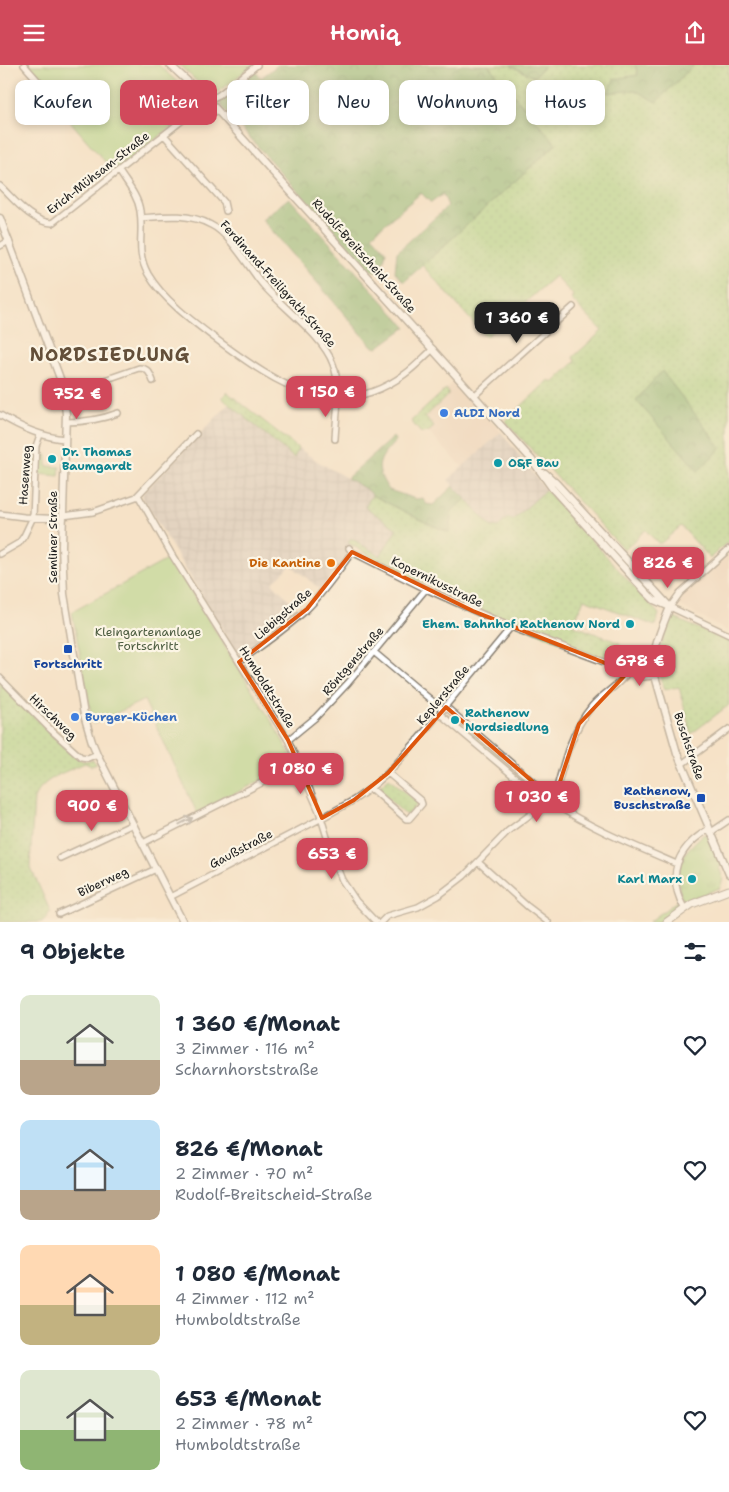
<!DOCTYPE html>
<html lang="de">
<head>
<meta charset="utf-8">
<style>
	:root { --surface:#fff; --page:#f6f6f7; --text:#1f2937; --muted:#747a83; --accent:#d1495b }
	body { margin:0; font-family:"Shantell Sans",sans-serif; background:var(--page); color:var(--text); height:100vh; display:flex; flex-direction:column; font-size:19px; white-space:nowrap }
	* { box-sizing:border-box; margin:0 }
	p { font-size:16px; color:var(--muted) }
	.icon { flex:none; width:28px; height:28px; fill:none; stroke:currentColor; stroke-width:2; stroke-linecap:round; stroke-linejoin:round }
	.map { position:relative; height:857px; overflow:hidden }
	.panel { display:flex; flex-direction:column; background:var(--surface); flex:1 }
	.panel>* { flex:none }
	.banner { position:absolute; left:15px; top:15px; width:700px; height:45px; display:flex; gap:10px }
	.price { position:absolute; translate:-50% -42px; padding:0 11px; border-radius:10px; background:var(--accent); color:#fff; font-size:16px; line-height:32px; filter:drop-shadow(0 1px 2px #0008) }
	.price::after { content:''; position:absolute; left:50%; top:30px; width:15px; height:11px; margin-left:-8px; background:inherit; clip-path:polygon(0 0,100% 0,50% 100%) }
	.price.selected { background:#222; color:#fff }
	ul { padding:0; list-style:none }
	li { display:flex; align-items:center; gap:15px; height:125px; padding:0 20px }
	li span { display:grid; place-items:center; flex:none; width:140px; height:100px; border-radius:10px; color:#555 }
	li>.icon { margin-inline-start:auto }
	span .icon { width:60px; height:60px; fill:#fffc; stroke-width:1 }
	li b { font-size:21px }
	h2 { display:flex; justify-content:space-between; align-items:center; height:60px; padding:0 20px; font-size:21px }
	.chip { padding:0 18px; border-radius:10px; background:var(--surface); box-shadow:0 2px 8px #0003; font-size:18px; line-height:45px }
	.chip.selected { background:var(--accent); color:#fff }
	header { display:flex; justify-content:space-between; align-items:center; height:65px; padding:0 20px; background:var(--accent); color:#fff; font-size:22px; font-weight:600 }
	.map>svg:first-child { display:block }
	.built { fill:#ebd2b9 }
	.industrial { fill:url(#industrial-grid) }
	.grass { fill:url(#grass-dots); stroke:#60784f }
	.forest { fill:url(#forest-crowns); stroke:#506946 }
	.park { fill:url(#park-tufts); stroke:#60784f }
	.garden { fill:#a5d482; stroke:#60784f }
	.lines { fill:none; stroke-linecap:round; stroke-linejoin:round }
	.minor-casing { stroke:#887f72; stroke-width:8 }
	.tertiary-casing { stroke:#887f72; stroke-width:9 }
	.secondary-casing { stroke:#887f72; stroke-width:9 }
	.minor { stroke:#fff; stroke-width:5 }
	.tertiary { stroke:#fff; stroke-width:6 }
	.secondary { stroke:#fff; stroke-width:7 }
	.oneway { stroke:#999 }
	.marked { fill:none; stroke:#de560d; stroke-width:4; stroke-linejoin:round }
	.shop-dot { fill:#3f7fe0; stroke:#fcf5e5; stroke-width:2 }
	.culture-dot { fill:#0f9aa8; stroke:#fcf5e5; stroke-width:2 }
	.food-dot { fill:#e8710a; stroke:#fcf5e5; stroke-width:2 }
	.transit-dot { fill:#1a4fb4; stroke:#fcf5e5; stroke-width:2 }
	.labels { text-anchor:middle; dominant-baseline:central; stroke-width:4.5; stroke-linejoin:round; paint-order:stroke }
	.street-label { font-size:12px; fill:#1c1c1c; stroke:#fcf5e5 }
	.shop-label { font-size:12px; font-weight:bold; fill:#366cbe; stroke:#fcf5e5; text-anchor:start }
	.culture-label { font-size:12px; font-weight:bold; fill:#0d838f; stroke:#fcf5e5; text-anchor:start }
	.food-label { font-size:12px; font-weight:bold; fill:#c56008; stroke:#fcf5e5; text-anchor:end }
	.park-label { font-size:12px; fill:#4c5c40; stroke:#fcf5e5 }
	.transit-label { font-size:12px; font-weight:bold; fill:#164399; stroke:#fcf5e5 }
	.district-label { font-size:18px; font-weight:bold; letter-spacing:1px; fill:#634f39; stroke:#fcf5e5 }
</style>
</head>
<body>
<header><svg class="icon" aria-label="menu" viewBox="0 0 24 24"><path d="M4 6h16M4 12h16M4 18h16"/></svg>Homiq<svg class="icon" aria-label="share" viewBox="0 0 24 24"><path d="M12 15V3M7 8l5-5 5 5M5 13v7h14v-7"/></svg></header>
<div class="map">
<svg width="729" height="857" viewBox="0 0 729 857">
	<defs>
		<pattern id="industrial-grid" width="8" height="8" patternUnits="userSpaceOnUse" patternTransform="scale(1.25)"><rect width="8" height="8" fill="#cdc2b9"/><path d="M0 4h8M4 0v8" fill="none" stroke="#afa69e"/></pattern>
		<pattern id="grass-dots" width="8" height="8" patternUnits="userSpaceOnUse" patternTransform="scale(1.25)"><rect width="8" height="8" fill="#a5d482"/><path d="M2 2h.1M6 6h.1" fill="none" stroke="#8db570" stroke-width="1.8" stroke-linecap="round"/></pattern>
		<pattern id="forest-crowns" width="20" height="18" patternUnits="userSpaceOnUse" patternTransform="scale(1.25)"><rect width="20" height="18" fill="#84b670"/><path d="M2 6a3 3 0 1 1 6 0M12 15a3 3 0 1 1 6 0" fill="none" stroke="#6b935b"/></pattern>
		<pattern id="park-tufts" width="24" height="20" patternUnits="userSpaceOnUse" patternTransform="scale(1.25)"><rect width="24" height="20" fill="#a5d482"/><path d="M3 7l-1-3M5 7V3M7 7l1-3M15 17l-1-3M17 17v-4M19 17l1-3" fill="none" stroke="#8db570"/></pattern>
	</defs>
	<rect width="100%" height="100%" fill="#fcf5e5"/>
	<filter id="ink" filterUnits="userSpaceOnUse"><feTurbulence type="fractalNoise" baseFrequency=".02" numOctaves="2"/><feDisplacementMap in="SourceGraphic" scale="10" xChannelSelector="R" yChannelSelector="G"/><feConvolveMatrix kernelMatrix="1 2 1 2 8 2 1 2 1" color-interpolation-filters="sRGB"/></filter>
	<filter id="wash" filterUnits="userSpaceOnUse"><feTurbulence type="fractalNoise" baseFrequency=".0096" numOctaves="4" result="noise"/><feDisplacementMap in="SourceGraphic" scale="20" xChannelSelector="R" yChannelSelector="G"/><feGaussianBlur stdDeviation="1.12" result="paint"/><feColorMatrix in="noise" values="0 0 0 0 0 0 0 0 0 0 0 0 0 0 0 0 0 1.4 0 .05"/><feComposite in="paint" operator="in"/></filter>
	<g filter="url(#wash)">
		<rect width="100%" height="100%" fill="#f5e2c7"/>
		<!-- built -->
		<path class="built" d="M 455,316 L 501,367 L 463,402 L 428,367 L 433,361 L 425,352 L 449,329 L 446,324 Z
			M 729,488 L 729,567 L 679,540 L 683,529 Z"/>
		<!-- industrial -->
		<path class="industrial" d="M 229,339 L 293,393 L 298,383 L 317,396 L 369,426 L 372,430 L 365,442 L 397,464 L 380,491 L 351,474 L 348,478 L 352,482 L 321,525 L 291,500 L 272,518 L 301,546 L 282,563 L 244,590 L 237,589 L 142,432 L 142,429 Z
			M 501,367 L 546,425 L 513,455 L 508,453 L 498,462 L 490,461 L 448,415 Z"/>
		<!-- grass -->
		<path class="grass" d="M 488,0 L 510,0 L 534,12 L 545,0 L 635,0 L 638,10 L 635,25 L 656,36 L 694,0 L 729,0 L 729,476 L 710,493 L 681,461 L 661,478 L 658,478 L 645,465 L 624,485 L 505,356 L 549,315 L 553,318 L 576,296 L 573,292 L 602,266 L 571,234 L 573,230 L 555,211 L 486,272 L 422,200 L 556,79 Z
			M 446,324 L 449,329 L 425,352 L 434,362 L 428,367 L 421,368 L 411,356 Z
			M 227,327 L 298,383 L 294,393 L 222,333 Z
			M 546,425 L 659,549 L 655,561 L 584,534 L 573,560 L 620,578 L 617,590 L 646,601 L 647,606 L 641,608 L 475,543 L 390,502 L 348,478 L 351,473 L 380,491 L 397,464 L 365,442 L 372,430 L 427,458 L 448,467 L 452,446 L 466,434 L 490,461 L 498,462 L 508,453 L 513,455 Z
			M 672,552 L 729,577 L 729,640 L 691,669 L 679,622 L 664,625 L 658,602 L 659,592 L 661,581 Z
			M 0,618 L 69,686 L 82,696 L 93,695 L 97,699 L 91,701 L 85,698 C 68,706 41,714 34,733 L 30,801 L 51,848 L 49,847 L 47,853 L 41,857 L 0,857 Z
			M 457,655 L 502,693 L 499,696 L 455,658 Z
			M 389,713 L 418,738 L 407,751 L 377,724 Z
			M 677,836 L 679,841 L 659,857 L 649,857 Z"/>
		<!-- forest -->
		<path class="forest" d="M 278,0 L 488,0 L 556,79 L 404,217 L 395,207 L 397,187 L 448,141 L 443,129 L 431,138 L 421,128 L 372,170 L 386,186 L 384,195 L 378,207 L 367,204 L 218,37 C 224,25 243,13 255,6 L 261,13 Z
			M 510,0 L 545,0 L 534,12 Z
			M 635,0 L 694,0 L 656,37 L 635,25 L 608,28 L 614,14 L 638,10 Z
			M 289,133 L 406,262 L 377,283 L 372,281 L 262,154 Z
			M 662,306 L 721,383 L 698,406 L 636,335 Z
			M 393,372 L 396,376 C 378,394 373,402 389,425 L 416,434 L 423,433 L 426,439 L 433,440 L 453,421 L 466,434 L 452,446 L 449,467 L 427,458 L 372,430 L 369,426 L 347,413 Z"/>
		<!-- park -->
		<path class="park" d="M 704,769 L 708,770 L 722,800 L 719,802 L 723,814 L 720,823 L 685,836 L 682,835 C 673,801 678,792 704,769 Z"/>
		<!-- garden -->
		<path class="garden" d="M 26,0 L 159,0 L 197,36 L 198,41 L 114,107 L 57,41 L 59,38 Z
			M 179,0 L 253,0 L 217,28 L 212,30 Z
			M 37,390 L 47,390 L 47,401 L 60,402 L 59,411 L 37,409 Z
			M 170,493 L 274,660 L 294,696 L 293,699 L 197,748 L 144,635 L 93,659 L 72,547 Z"/>
	</g>
	<g filter="url(#ink)">
		<g class="lines">
			<!-- minor casing -->
			<g class="minor-casing">
				<path id="minor" d="M 24,0 L 54,34
					M 164,70 L 224,137 L 226,146
					M 119,106 C 127,119 138,131 140,146 C 144,170 135,185 148,209 C 163,235 196,259 220,277 C 277,319 336,360 405,309 C 415,302 424,292 433,284
					M 0,121 C 14,134 31,157 52,158 L 208,35 L 219,30 L 257,0
					M 141,153 C 165,151 189,148 211,160 C 230,169 249,203 263,220 C 283,243 323,271 333,299 C 342,323 336,350 335,374
					M 0,181 L 9,176
					M 64,329 L 139,303 C 148,303 150,308 153,316
					M 475,330 L 573,242
					M 0,350 C 21,363 41,372 65,374
					M 66,357 C 85,357 100,355 118,348
					M 138,430 L 172,490 L 288,675 L 319,746 L 334,795 L 342,815 L 356,836 L 376,857
					M 0,449 L 24,452 L 63,454
					M 63,451 L 93,447 L 136,432 L 196,369
					M 349,483 L 352,487 L 426,524 L 511,562 L 644,612 L 655,611
					M 729,484 L 680,528 L 670,542 L 729,570
					M 0,489 L 19,478 L 24,471 L 33,452 L 36,381 L 40,370
					M 375,588 L 443,645
					M 239,597 C 262,580 286,564 307,544 C 324,527 338,506 352,487
					M 0,613 L 51,665 L 81,692 L 88,693 L 97,689
					M 446,642 L 554,735
					M 440,649 L 548,740
					M 288,675 L 316,652 L 348,618 L 426,524
					M 682,699 L 729,664
					M 371,723 L 406,754 L 409,754 L 422,739 L 421,736 L 388,708
					M 553,738 C 592,764 635,781 677,799
					M 711,767 L 729,755
					M 143,778 L 299,699
					M 60,793 L 133,759
					M 478,797 L 527,841 L 548,857
					M 170,832 L 322,753 L 354,735 L 371,723 L 388,708 L 415,678 L 511,562
					M 684,843 C 666,809 677,783 709,764
					M 59,849 L 156,804
					M 381,857 L 387,851 L 418,842 L 438,831 L 464,811 L 508,766 L 531,749 L 553,738 C 562,704 569,669 592,641 C 603,628 619,621 628,607"/>
			</g>
			<!-- tertiary casing -->
			<g class="tertiary-casing">
				<path id="tertiary" d="M 170,0 L 208,35 L 532,395 L 552,423 L 645,526 L 654,535 L 670,542
					M 0,153 L 58,308 L 63,322 L 66,349 L 62,481 L 64,529 L 84,650 L 92,677 L 97,689 L 183,857
					M 545,408 L 556,418 L 669,541
					M 670,542 C 661,565 650,587 655,611 L 677,688 L 729,809"/>
			</g>
			<!-- secondary casing -->
			<g class="secondary-casing">
				<path id="secondary" d="M 667,857 L 692,839 L 729,825"/>
			</g>
			<!-- minor -->
			<use href="#minor" class="minor"/>
			<!-- tertiary -->
			<use href="#tertiary" class="tertiary"/>
			<!-- secondary -->
			<use href="#secondary" class="secondary"/>
		</g>
		<!-- one-way arrows -->
		<defs><path id="oneway-shaft" d="M-6 0H5M1.5-3L5.5 0L1.5 3" fill="none" stroke-width="1.6" stroke-linecap="round" stroke-linejoin="round" transform="scale(1.25)"/></defs>
		<g class="oneway">
			<use href="#oneway-shaft" transform="translate(504 692) rotate(-139)"/>
			<use href="#oneway-shaft" transform="translate(186 756) rotate(-27)"/>
		</g>
	</g>
	<!-- marked area -->
	<path d="M0 0H729V857H0ZM 352,487 L 473,546 L 628,607 L 579,659 L 554,735 L 446,642 L 388,708 L 354,735 L 322,753 L 288,675 L 239,597 L 307,544 Z" fill="#f5e2c7" fill-opacity=".55" fill-rule="evenodd"/>
	<path class="marked" d="M 352,487 L 473,546 L 628,607 L 579,659 L 554,735 L 446,642 L 388,708 L 354,735 L 322,753 L 288,675 L 239,597 L 307,544 Z"/>
	<!-- markers -->
	<g class="shop-dot">
		<circle cx="444" cy="348" r="5"/>
		<circle cx="75" cy="652" r="5"/>
	</g>
	<g class="culture-dot">
		<circle cx="52" cy="394" r="5"/>
		<circle cx="498" cy="398" r="5"/>
		<circle cx="630" cy="559" r="5"/>
		<circle cx="455" cy="655" r="5"/>
		<circle cx="692" cy="814" r="5"/>
	</g>
	<circle class="food-dot" cx="331" cy="498" r="5"/>
	<g class="transit-dot">
		<rect x="63" y="579" width="10" height="10" rx="2.5"/>
		<rect x="696" y="728" width="10" height="10" rx="2.5"/>
	</g>
	<g class="labels">
		<!-- street labels -->
		<g class="street-label">
			<text transform="translate(98 108) rotate(-38)">Erich-Mühsam-Straße</text>
			<text transform="translate(364 191) rotate(48)">Rudolf-Breitscheid-Straße</text>
			<text transform="translate(278 219) rotate(48)">Ferdinand-Freiligrath-Straße</text>
			<text transform="translate(25 410) rotate(-86)">Hasenweg</text>
			<text transform="translate(53 472) rotate(-90)">Semliner Straße</text>
			<text transform="translate(437 517) rotate(26)">Kopernikusstraße</text>
			<text transform="translate(283 549) rotate(-41)">Liebigstraße</text>
			<text transform="translate(353 596) rotate(-49)">Röntgenstraße</text>
			<text transform="translate(267 622) rotate(58)">Humboldtstraße</text>
			<text transform="translate(443 630) rotate(-50)">Keplerstraße</text>
			<text transform="translate(53 652) rotate(44)">Hirschweg</text>
			<text transform="translate(689 681) rotate(71)">Buschstraße</text>
			<text transform="translate(241 784) rotate(-28)">Gaußstraße</text>
			<text transform="translate(103 817) rotate(-25)">Biberweg</text>
		</g>
		<!-- shop labels -->
		<g class="shop-label">
			<text x="454" y="348">ALDI Nord</text>
			<text x="85" y="652">Burger-Küchen</text>
		</g>
		<!-- culture labels -->
		<g class="culture-label">
			<text x="62" y="387">Dr. Thomas<tspan x="62" dy="14">Baumgardt</tspan></text>
			<text x="508" y="398">O&amp;F Bau</text>
			<text x="620" y="559" text-anchor="end">Ehem. Bahnhof Rathenow Nord</text>
			<text x="465" y="648">Rathenow<tspan x="465" dy="14">Nordsiedlung</tspan></text>
			<text x="682" y="814" text-anchor="end">Karl Marx</text>
		</g>
		<!-- food labels -->
		<g class="food-label">
			<text x="321" y="498">Die Kantine</text>
		</g>
		<!-- park labels -->
		<g class="park-label">
			<text x="148" y="567">Kleingartenanlage<tspan x="148" dy="14">Fortschritt</tspan></text>
		</g>
		<!-- transit labels -->
		<g class="transit-label">
			<text x="68" y="599">Fortschritt</text>
			<text x="691" y="726" text-anchor="end">Rathenow,<tspan x="691" dy="14">Buschstraße</tspan></text>
		</g>
		<!-- district labels -->
		<g class="district-label">
			<text x="110" y="290">NORDSIEDLUNG</text>
		</g>
	</g>
</svg>
<b class="price selected" style="left:517px;top:279px">1 360 €</b>
<b class="price" style="left:326px;top:353px">1 150 €</b>
<b class="price" style="left:77px;top:355px">752 €</b>
<b class="price" style="left:668px;top:524px">826 €</b>
<b class="price" style="left:640px;top:622px">678 €</b>
<b class="price" style="left:301px;top:730px">1 080 €</b>
<b class="price" style="left:537px;top:758px">1 030 €</b>
<b class="price" style="left:92px;top:767px">900 €</b>
<b class="price" style="left:332px;top:815px">653 €</b>
<div class="banner">
<a class="chip">Kaufen</a>
<a class="chip selected">Mieten</a>
<a class="chip">Filter</a>
<a class="chip">Neu</a>
<a class="chip">Wohnung</a>
<a class="chip">Haus</a>
</div>
</div>
<section class="panel">
<h2>9 Objekte<svg class="icon" aria-label="filters" viewBox="0 0 24 24"><path d="M4 7h16M4 17h16"/><circle cx="9" cy="7" r="2"/><circle cx="15" cy="17" r="2"/></svg></h2>
<ul>
<li><span style="background:linear-gradient(#dfe7d0 65%,#b9a48a 0)"><svg class="icon" aria-label="home" viewBox="0 0 24 24"><path d="M3 11l9-7 9 7M6 9v11h12V9"/></svg></span><div><b>1 360 €/Monat</b><p>3 Zimmer · 116 m²</p><p>Scharnhorststraße</p></div><svg class="icon" aria-label="heart" viewBox="0 0 24 24"><path d="M12 20l-8-8c-3-5 5-10 8-4 3-6 11-1 8 4z"/></svg></li>
<li><span style="background:linear-gradient(#bfe0f5 70%,#b9a48a 0)"><svg class="icon" aria-label="home" viewBox="0 0 24 24"><path d="M3 11l9-7 9 7M6 9v11h12V9"/></svg></span><div><b>826 €/Monat</b><p>2 Zimmer · 70 m²</p><p>Rudolf-Breitscheid-Straße</p></div><svg class="icon" aria-label="heart" viewBox="0 0 24 24"><path d="M12 20l-8-8c-3-5 5-10 8-4 3-6 11-1 8 4z"/></svg></li>
<li><span style="background:linear-gradient(#ffd9b3 60%,#c2b280 0)"><svg class="icon" aria-label="home" viewBox="0 0 24 24"><path d="M3 11l9-7 9 7M6 9v11h12V9"/></svg></span><div><b>1 080 €/Monat</b><p>4 Zimmer · 112 m²</p><p>Humboldtstraße</p></div><svg class="icon" aria-label="heart" viewBox="0 0 24 24"><path d="M12 20l-8-8c-3-5 5-10 8-4 3-6 11-1 8 4z"/></svg></li>
<li><span style="background:linear-gradient(#dfe7d0 60%,#8fb573 0)"><svg class="icon" aria-label="home" viewBox="0 0 24 24"><path d="M3 11l9-7 9 7M6 9v11h12V9"/></svg></span><div><b>653 €/Monat</b><p>2 Zimmer · 78 m²</p><p>Humboldtstraße</p></div><svg class="icon" aria-label="heart" viewBox="0 0 24 24"><path d="M12 20l-8-8c-3-5 5-10 8-4 3-6 11-1 8 4z"/></svg></li>
</ul>
</section>
</body>
</html>
